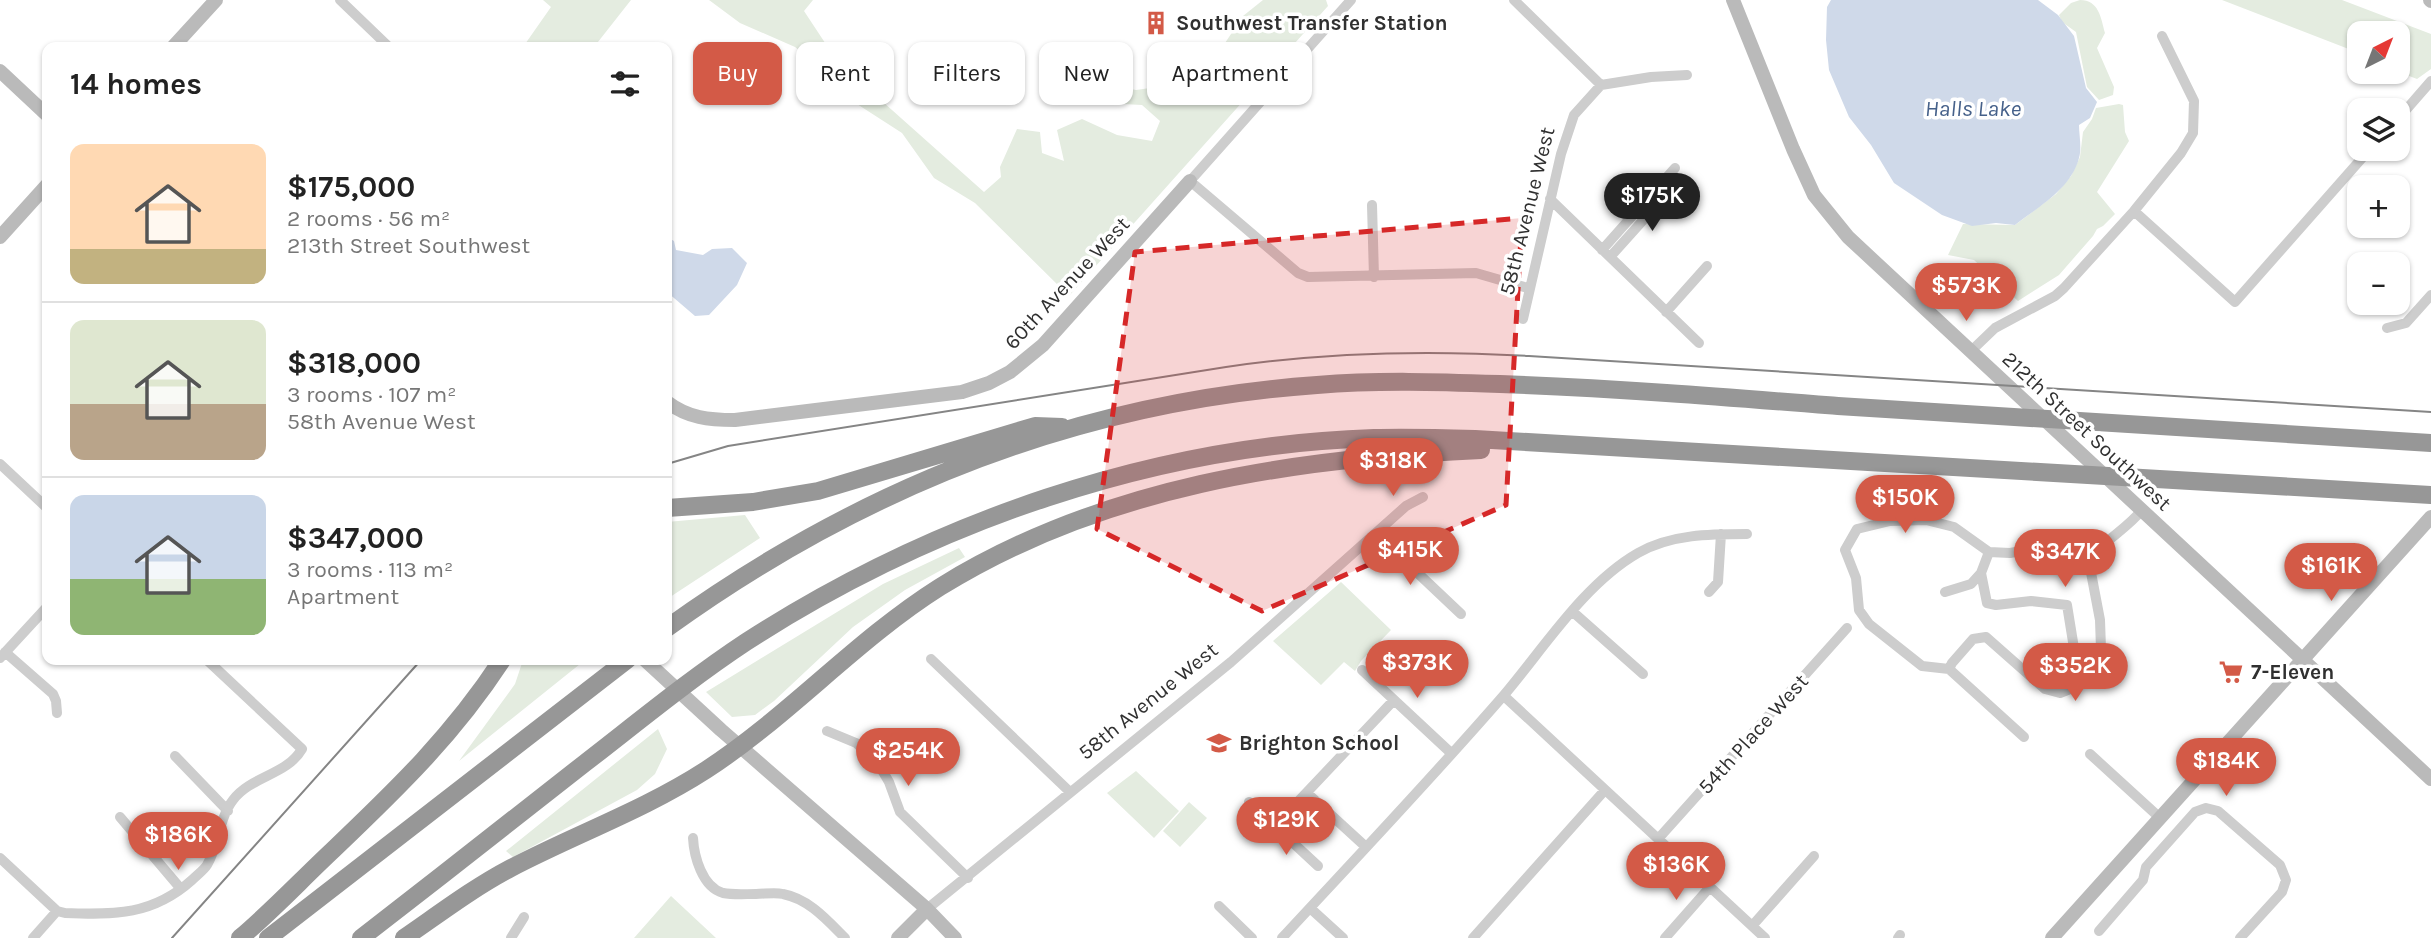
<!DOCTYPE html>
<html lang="en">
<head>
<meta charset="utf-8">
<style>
	:root { --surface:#fff; --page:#f6f6f6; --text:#222; --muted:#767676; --line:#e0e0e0; --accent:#d35a47 }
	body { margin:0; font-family:Karla,sans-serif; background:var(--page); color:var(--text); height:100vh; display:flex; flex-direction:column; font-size:26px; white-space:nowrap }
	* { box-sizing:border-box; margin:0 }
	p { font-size:23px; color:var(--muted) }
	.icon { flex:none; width:38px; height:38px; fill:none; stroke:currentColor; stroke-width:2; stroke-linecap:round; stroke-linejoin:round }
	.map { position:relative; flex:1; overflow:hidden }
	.drawer { position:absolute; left:42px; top:42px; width:630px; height:623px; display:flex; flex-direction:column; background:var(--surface); border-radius:14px; box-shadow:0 2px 5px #0004 }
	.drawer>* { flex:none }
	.guide { position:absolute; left:693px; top:42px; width:665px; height:63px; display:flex; gap:14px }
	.needle { width:46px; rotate:42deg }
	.tools { position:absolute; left:2347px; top:21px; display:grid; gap:14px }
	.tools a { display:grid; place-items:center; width:63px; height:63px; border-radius:14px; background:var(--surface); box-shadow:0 2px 5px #0004; font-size:35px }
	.price { position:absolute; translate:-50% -60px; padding:0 16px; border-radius:24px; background:var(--accent); color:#fff; font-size:23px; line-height:46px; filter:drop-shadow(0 2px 4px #0008) }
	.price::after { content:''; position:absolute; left:50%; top:42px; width:21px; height:16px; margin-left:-10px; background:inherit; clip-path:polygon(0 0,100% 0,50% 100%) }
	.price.selected { background:#222; color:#fff }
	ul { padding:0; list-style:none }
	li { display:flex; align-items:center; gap:21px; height:175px; padding:0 28px }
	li+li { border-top:2px solid var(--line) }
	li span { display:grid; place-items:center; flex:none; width:196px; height:140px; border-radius:14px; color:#555 }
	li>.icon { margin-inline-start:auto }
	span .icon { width:84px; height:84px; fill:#fffc; stroke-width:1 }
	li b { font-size:30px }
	h2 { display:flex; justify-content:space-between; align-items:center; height:84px; padding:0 28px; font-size:30px }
	.chip { padding:0 24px; border-radius:14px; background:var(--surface); box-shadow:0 2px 5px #0004; font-size:24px; line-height:63px }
	.chip.selected { background:var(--accent); color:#fff }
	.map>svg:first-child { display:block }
	.green { fill:#e4ece0 }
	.water { fill:#cfd9e9 }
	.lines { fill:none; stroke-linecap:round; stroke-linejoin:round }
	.street { stroke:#cdcdcd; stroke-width:10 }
	.secondary { stroke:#bababa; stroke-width:14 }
	.highway { stroke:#979797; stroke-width:18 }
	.tram { stroke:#858585; stroke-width:2 }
	.marked { fill:#d62828; fill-opacity:0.2; stroke:#d62828; stroke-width:5; stroke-dasharray:14 9; stroke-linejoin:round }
	.labels { text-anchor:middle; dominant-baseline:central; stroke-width:7; stroke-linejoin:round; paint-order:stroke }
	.poi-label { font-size:21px; font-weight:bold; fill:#303030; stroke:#fff; text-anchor:start }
	.street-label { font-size:21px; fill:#303030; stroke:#fff }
	.water-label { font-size:23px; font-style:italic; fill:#46618a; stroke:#fff }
</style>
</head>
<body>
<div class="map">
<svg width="2431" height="938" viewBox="0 0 2431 938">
	<rect width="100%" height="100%" fill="#fff"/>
	<!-- green -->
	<path class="green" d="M 543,0 L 631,0 L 594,47 L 523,47 L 551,7 Z
		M 709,0 L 813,0 L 804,11 L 837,61 L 984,192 L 1001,177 L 1000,167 L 1017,129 L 1040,132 L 1042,153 L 1064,161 L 1057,130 L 1082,119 L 1117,135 L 1152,141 L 1160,121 L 1142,105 L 1065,101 L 1084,80 L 1136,90 L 1171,85 L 1202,53 L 1225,43 L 1243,16 L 1263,0 L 1326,0 L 1328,6 L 1069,296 L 975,203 L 934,178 L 902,133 L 857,104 L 819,66 L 795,47 L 740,23 Z
		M 2080,0 C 2099,0 2101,18 2105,33 L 2097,48 L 2114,87 L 2113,95 L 2099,100 L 2087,87 L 2076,32 L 2062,22 L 2059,15 L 2071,3 Z
		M 2222,0 L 2342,0 L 2431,34 L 2431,69 L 2417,79 L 2404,74 L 2405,71 L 2398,68 L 2398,33 L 2359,33 L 2359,53 Z
		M 2119,104 L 2123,105 L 2125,132 L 2129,141 L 2097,192 L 2115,214 L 2103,226 L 2097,229 L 2093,236 L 2059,275 L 2018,301 L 1974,260 L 1948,255 L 1963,224 L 2015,225 L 2056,194 L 2071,176 L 2080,157 L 2083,132 L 2092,119 L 2096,108 Z
		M 745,515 L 760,538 L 667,599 L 667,522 Z
		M 959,548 L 965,557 L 905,590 L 853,627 L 774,701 L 755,715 L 732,717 L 706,692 L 883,584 Z
		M 1341,582 L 1391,630 L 1361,661 L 1355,671 L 1344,662 L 1321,685 L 1273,641 Z
		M 523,660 L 585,660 L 459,761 L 515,684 Z
		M 658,729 L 667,749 L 655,774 L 637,790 L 513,857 L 506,851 Z
		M 1136,771 L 1179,811 L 1154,838 L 1107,793 Z
		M 1189,802 L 1207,818 L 1180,847 L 1163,831 Z
		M 671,896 L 716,938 L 634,938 Z"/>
	<!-- water -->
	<path class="water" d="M 1831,0 L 2038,0 L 2058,15 L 2074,36 L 2086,88 L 2097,102 L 2090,118 L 2079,125 C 2079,135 2082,148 2079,158 C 2071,189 2038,207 2015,225 L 1996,223 L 1972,226 L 1942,215 L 1894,183 L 1871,145 L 1849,117 L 1829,70 L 1826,40 L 1827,7 Z
		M 667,237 L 674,241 L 676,250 L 703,255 L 712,249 L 732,248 L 747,263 L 737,285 L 709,315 L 695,316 L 667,292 Z"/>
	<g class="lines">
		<!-- street -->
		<path class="street" d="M 340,0 L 389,47
			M 1351,0 L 1190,181 L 1298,273 L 1308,277 L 1476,273 L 1528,288
			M 1514,0 L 1601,85
			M 2398,119 L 2431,81
			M 1550,199 L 1699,343
			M 1372,205 L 1374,277
			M 2134,211 L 2235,302 L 2370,149
			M 1602,250 L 1675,168
			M 1610,257 L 1672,188
			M 1666,312 L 1707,266
			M 1523,319 L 1561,154 L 1574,115 L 1601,85 L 1651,77 L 1687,75
			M 2387,328 L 2406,323 L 2431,295
			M 1971,351 L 1995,328 L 2055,296 L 2064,288 L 2134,211 L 2181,153 L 2193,133 L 2194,101 L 2162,36
			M 0,464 L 47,508
			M 1364,545 L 1388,545 L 1461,614
			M 1989,552 L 1981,573 L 1987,603 L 1996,605 L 2031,601 L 2067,605 L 2079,679
			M 1709,592 L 1718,582 L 1721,534
			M 1945,592 L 1971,584 L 1981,573
			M 1573,612 L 1643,674
			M 5,652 L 53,694 L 56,701 L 57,713
			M 0,658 L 47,607
			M 931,659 L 1070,792
			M 1949,669 L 1922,666 L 1869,624 L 1859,610 L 1856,578 L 1845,550 L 1857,529 L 1890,521 L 1926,520 L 1954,527 L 1989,552 L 2010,553 L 2039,548 L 2098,548
			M 1362,670 L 1451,753
			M 1504,696 L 1765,938
			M 827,731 L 856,743 L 876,760 L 889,782 L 900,812 L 968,878
			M 2024,737 L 1949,669 L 1952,663 L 1973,639 L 1986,637 L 2045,689 L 2060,693 L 2070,689 L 2079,679 L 2101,649 L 2100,620 L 2089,562 C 2103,540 2126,530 2142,510
			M 2090,754 L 2159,817
			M 175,756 L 228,811
			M 1307,793 L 1366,847
			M 1249,802 L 1318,866
			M 120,817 L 181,889
			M 1275,826 L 1394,700
			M 693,838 C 694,856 702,887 723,893 C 733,895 745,894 756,894 C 764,894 775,892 783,894 C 809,899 827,920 845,938
			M 1658,839 L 1847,628
			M 0,858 L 57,911
			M 1219,906 L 1252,938
			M 1310,908 L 1343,938
			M 927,909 L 1231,662 L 1406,506 L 1423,497
			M 1752,926 L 1814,856
			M 2099,931 L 2143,880 L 2146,867 L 2195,812 L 2206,808 L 2218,811 L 2280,865 L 2286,880 L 2282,892 L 2240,938
			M 33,938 L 57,911 L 65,913 C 115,915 153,915 192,880 C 197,875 204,870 207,865 C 219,845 219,818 233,800 C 251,776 287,775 302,749 L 207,660
			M 511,938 L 524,917
			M 1282,938 C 1356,858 1432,778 1504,695 C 1544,648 1584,584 1638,553 C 1671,534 1711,534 1747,534
			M 1473,938 L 1605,790
			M 1665,938 L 1710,887
			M 1898,938 L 1900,935"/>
		<!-- secondary -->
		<path class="secondary" d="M 1733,0 L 1793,149 L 1814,195 L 1848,237 L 2431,779
			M 2430,0 L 2431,1
			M 173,47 L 216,0
			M 0,71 L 47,115
			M 0,237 L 47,185
			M 667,402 C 688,418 709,420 735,420 L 962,392 L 989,383 L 1010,372 L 1043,345 L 1190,181
			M 645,660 L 721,730 L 927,909 L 955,938
			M 898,938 L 927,909
			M 2052,938 L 2431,517"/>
		<!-- highway -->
		<path class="highway" d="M 667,508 L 753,502 L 818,491 L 1035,426 L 1062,427
			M 667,628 C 861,488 1077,402 1317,385 C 1378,380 1439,382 1500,384 C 1613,388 1725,397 1838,406 C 2035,420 2233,431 2431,443
			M 240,938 C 272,911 302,879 333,850 C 397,789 453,735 502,660
			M 268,938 L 627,660
			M 361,938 C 436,880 510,822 585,763 C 638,722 690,679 746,642 C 932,522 1153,445 1374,438 C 1408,437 1442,438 1475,439 L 2431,495
			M 404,938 C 439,914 473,888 511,868 C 576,834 644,810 706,770 C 789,716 856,640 940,587 C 1101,487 1294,458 1481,450"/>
		<!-- tram -->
		<path class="tram" d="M 667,464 L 728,446 L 1226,367 C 1327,352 1427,350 1529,356 L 2431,412
			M 172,938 L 421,660"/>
	</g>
	<!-- marked area -->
	<path class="marked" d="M 1522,218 L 1506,505 L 1262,611 L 1097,529 L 1135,252 Z"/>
	<!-- icons -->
	<defs>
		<g id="building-bare" transform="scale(1.89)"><path d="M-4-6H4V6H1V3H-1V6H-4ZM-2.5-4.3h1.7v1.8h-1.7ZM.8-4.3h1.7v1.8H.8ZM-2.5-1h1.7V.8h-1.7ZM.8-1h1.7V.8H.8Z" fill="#d35a47" stroke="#fff" stroke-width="2.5" paint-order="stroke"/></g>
		<g id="supermarket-bare" transform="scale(1.89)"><path d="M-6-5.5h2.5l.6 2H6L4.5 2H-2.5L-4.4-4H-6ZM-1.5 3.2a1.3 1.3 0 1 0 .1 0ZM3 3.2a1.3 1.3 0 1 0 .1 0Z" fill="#d35a47" stroke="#fff" stroke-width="2.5" paint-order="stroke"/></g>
		<g id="school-bare" transform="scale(1.89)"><path d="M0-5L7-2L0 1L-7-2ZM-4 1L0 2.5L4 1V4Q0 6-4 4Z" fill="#d35a47" stroke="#fff" stroke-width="2.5" paint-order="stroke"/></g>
	</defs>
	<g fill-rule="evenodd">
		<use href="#building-bare" x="1156" y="23"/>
		<use href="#supermarket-bare" x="2231" y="672"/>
		<use href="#school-bare" x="1219" y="743"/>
	</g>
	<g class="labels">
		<!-- poi labels -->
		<g class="poi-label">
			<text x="1176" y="23">Southwest Transfer Station</text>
			<text x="2251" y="672">7-Eleven</text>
			<text x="1239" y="743">Brighton School</text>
		</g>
		<!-- street labels -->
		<g class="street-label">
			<text transform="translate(1527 211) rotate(-76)">58th Avenue West</text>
			<text transform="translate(1067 283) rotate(-47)">60th Avenue West</text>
			<text transform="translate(2087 431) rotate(43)">212th Street Southwest</text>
			<text transform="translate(1148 701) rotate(-39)">58th Avenue West</text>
			<text transform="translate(1753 734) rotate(-48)">54th Place West</text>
		</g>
		<!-- water labels -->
		<g class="water-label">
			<text x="1973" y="108">Halls Lake</text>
		</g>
	</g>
</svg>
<div class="tools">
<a><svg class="needle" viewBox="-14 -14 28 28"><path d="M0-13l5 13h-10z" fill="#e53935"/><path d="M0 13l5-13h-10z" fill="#767676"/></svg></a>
<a><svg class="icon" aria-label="layers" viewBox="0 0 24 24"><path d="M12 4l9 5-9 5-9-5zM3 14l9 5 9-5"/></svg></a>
<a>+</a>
<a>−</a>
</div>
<b class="price selected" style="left:1652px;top:233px">$175K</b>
<b class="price" style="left:1966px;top:323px">$573K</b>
<b class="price" style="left:1393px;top:498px">$318K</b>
<b class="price" style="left:1905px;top:535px">$150K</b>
<b class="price" style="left:1410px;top:587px">$415K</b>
<b class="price" style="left:2065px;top:589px">$347K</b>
<b class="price" style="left:2331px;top:603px">$161K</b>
<b class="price" style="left:1417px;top:700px">$373K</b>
<b class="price" style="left:2075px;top:703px">$352K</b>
<b class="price" style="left:908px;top:788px">$254K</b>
<b class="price" style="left:2226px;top:798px">$184K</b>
<b class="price" style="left:1286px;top:857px">$129K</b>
<b class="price" style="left:178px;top:872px">$186K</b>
<b class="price" style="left:1676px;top:902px">$136K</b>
<div class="guide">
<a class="chip selected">Buy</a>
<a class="chip">Rent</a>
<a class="chip">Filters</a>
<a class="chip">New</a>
<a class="chip">Apartment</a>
</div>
<section class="drawer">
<h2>14 homes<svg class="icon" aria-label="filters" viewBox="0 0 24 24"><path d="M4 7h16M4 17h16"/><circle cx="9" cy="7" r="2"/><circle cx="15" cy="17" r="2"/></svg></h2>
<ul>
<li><span style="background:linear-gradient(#ffd9b3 75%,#c2b280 0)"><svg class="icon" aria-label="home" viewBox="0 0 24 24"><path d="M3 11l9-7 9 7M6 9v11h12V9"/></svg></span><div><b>$175,000</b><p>2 rooms · 56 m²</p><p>213th Street Southwest</p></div></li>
<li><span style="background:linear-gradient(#dfe7d0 60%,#b9a48a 0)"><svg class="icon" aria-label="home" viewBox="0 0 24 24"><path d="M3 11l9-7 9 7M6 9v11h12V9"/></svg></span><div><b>$318,000</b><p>3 rooms · 107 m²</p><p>58th Avenue West</p></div></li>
<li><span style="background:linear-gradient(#c9d6e8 60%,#8fb573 0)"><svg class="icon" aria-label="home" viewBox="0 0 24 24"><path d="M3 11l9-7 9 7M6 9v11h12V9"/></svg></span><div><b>$347,000</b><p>3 rooms · 113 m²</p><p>Apartment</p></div></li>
</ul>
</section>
</div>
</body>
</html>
